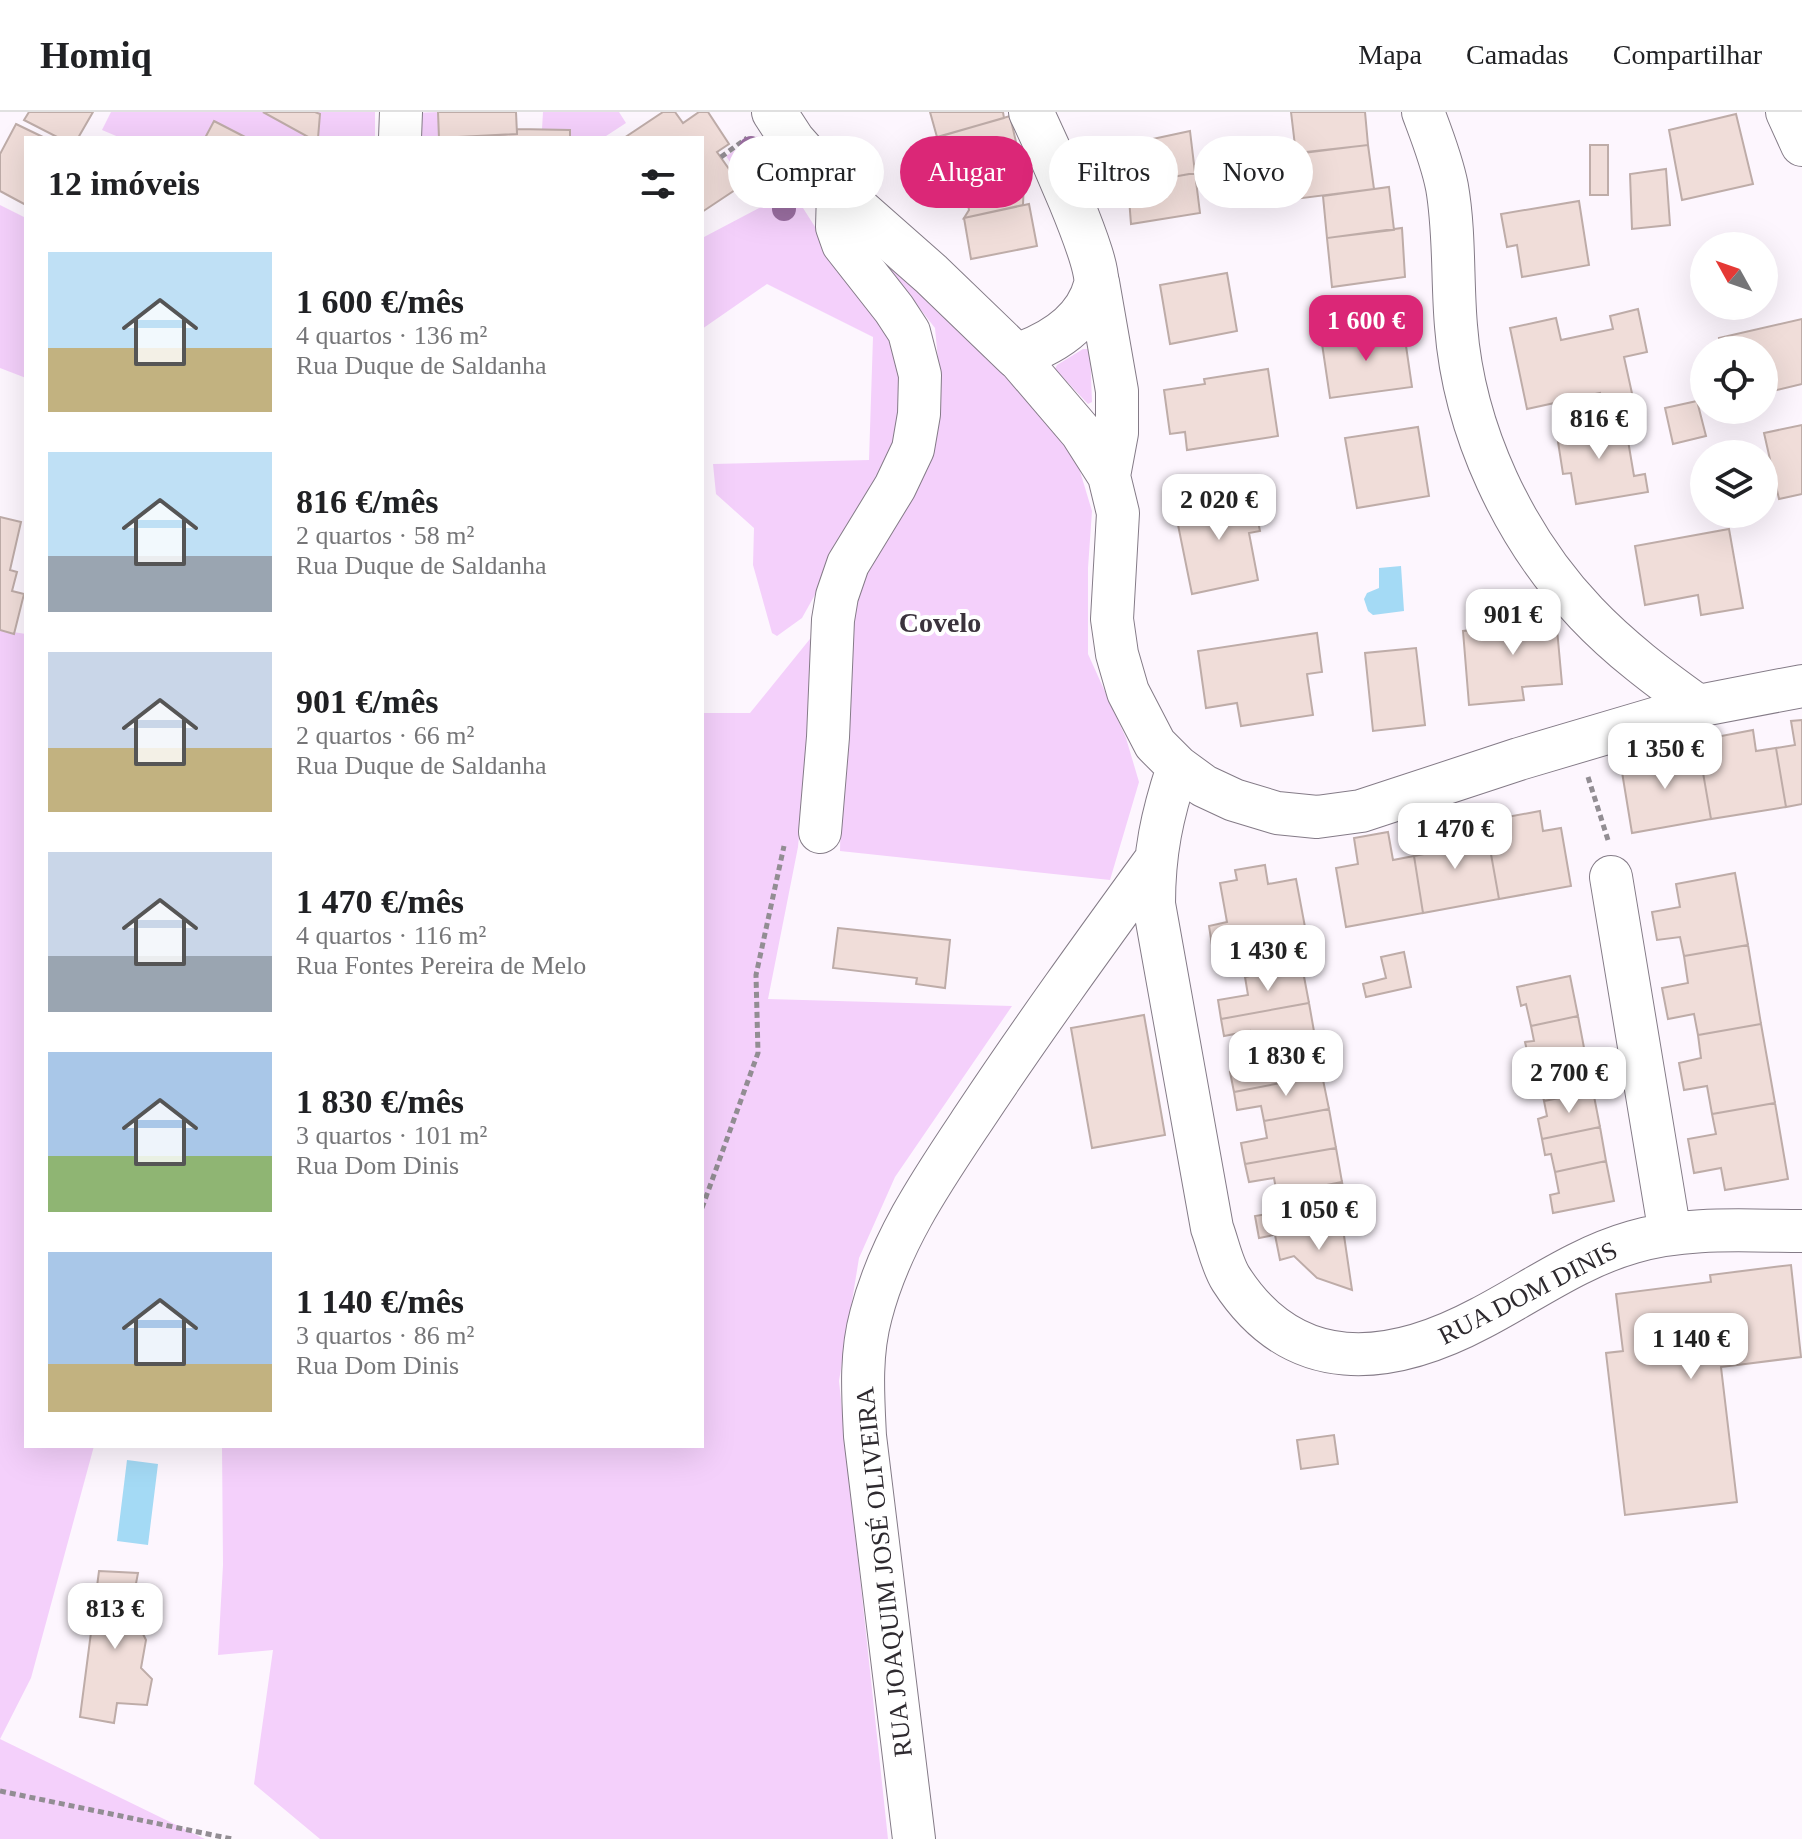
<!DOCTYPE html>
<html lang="pt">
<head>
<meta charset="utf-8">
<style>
	:root { --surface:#fff; --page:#f6f6f6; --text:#202124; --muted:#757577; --line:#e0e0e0; --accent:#db2777 }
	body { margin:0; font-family:"Times New Roman",serif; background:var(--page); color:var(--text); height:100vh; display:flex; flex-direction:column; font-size:30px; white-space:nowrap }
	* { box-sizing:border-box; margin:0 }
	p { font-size:26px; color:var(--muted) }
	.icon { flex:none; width:44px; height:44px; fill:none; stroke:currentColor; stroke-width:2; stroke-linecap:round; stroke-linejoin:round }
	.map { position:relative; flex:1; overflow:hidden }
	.details { position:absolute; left:24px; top:24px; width:680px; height:1312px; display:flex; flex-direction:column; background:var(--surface); border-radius:0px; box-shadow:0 8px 32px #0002 }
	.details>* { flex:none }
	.guide { position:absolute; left:728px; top:24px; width:760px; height:72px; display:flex; gap:16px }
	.needle { width:52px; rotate:310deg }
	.tools { position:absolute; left:1690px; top:120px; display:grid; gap:16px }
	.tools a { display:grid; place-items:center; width:88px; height:88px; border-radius:50%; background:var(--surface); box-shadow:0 8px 32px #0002; font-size:40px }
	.price { position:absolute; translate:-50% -68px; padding:0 18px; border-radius:16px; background:#fff; color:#222; font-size:26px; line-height:52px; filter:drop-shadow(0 2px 4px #0008) }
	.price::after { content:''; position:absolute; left:50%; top:48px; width:24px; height:18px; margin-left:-12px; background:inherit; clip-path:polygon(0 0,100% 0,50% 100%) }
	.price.active { background:var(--accent); color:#fff }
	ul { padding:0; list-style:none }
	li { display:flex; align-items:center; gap:24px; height:200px; padding:0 24px }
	li span { display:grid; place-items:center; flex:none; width:224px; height:160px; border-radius:0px; color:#555 }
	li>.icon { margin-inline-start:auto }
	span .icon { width:96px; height:96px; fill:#fffc; stroke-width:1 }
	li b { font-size:34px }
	h2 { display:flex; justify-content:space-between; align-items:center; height:96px; padding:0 24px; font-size:34px }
	.chip { padding:0 28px; border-radius:36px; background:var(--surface); box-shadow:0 8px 32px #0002; font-size:28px; line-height:72px }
	.chip.active { background:var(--accent); color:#fff }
	header { display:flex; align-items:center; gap:48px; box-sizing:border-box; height:112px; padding:0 40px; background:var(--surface); border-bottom:2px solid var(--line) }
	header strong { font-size:38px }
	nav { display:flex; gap:44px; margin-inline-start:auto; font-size:28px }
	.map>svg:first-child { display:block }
	.green { fill:#f4d0fb }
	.water { fill:#a4daf5 }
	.building { fill:#f0ddd9; stroke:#beaca8; stroke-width:2 }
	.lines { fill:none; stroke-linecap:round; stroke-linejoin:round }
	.minor-casing { stroke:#847b87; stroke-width:44 }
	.tertiary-casing { stroke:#847b87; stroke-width:46 }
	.path { stroke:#928d93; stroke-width:5; stroke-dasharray:6 4; stroke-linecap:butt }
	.minor { stroke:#fff; stroke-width:42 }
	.tertiary { stroke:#fff; stroke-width:44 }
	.tree { fill:#9b6fa2 }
	.labels { text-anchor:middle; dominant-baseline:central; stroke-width:8; stroke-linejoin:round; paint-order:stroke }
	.street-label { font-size:26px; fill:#2e2a2f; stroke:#fff }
	.neighbourhood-label { font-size:28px; font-weight:bold; fill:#3b333d; stroke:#fff }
</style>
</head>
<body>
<header>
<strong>Homiq</strong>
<nav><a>Mapa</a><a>Camadas</a><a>Compartilhar</a></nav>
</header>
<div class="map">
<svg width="1802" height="1727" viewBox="0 0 1802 1727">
	<rect width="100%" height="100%" fill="#fdf6fe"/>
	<!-- green -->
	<path class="green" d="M 111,0 L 375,0 L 375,26 L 121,26 L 102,18 Z
		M 438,0 L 440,25 L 499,23 L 499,26 L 416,26 L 415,1 Z
		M 535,0 L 619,0 L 626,11 L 603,26 L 570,26 L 570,18 L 542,17 L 543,0 Z
		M 757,24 L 840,154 L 879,200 L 905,262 L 890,348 L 802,506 L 777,524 L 772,521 L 753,453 L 754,416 L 716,382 L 713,352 L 869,348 L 873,225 L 767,172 L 702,217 L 702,123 L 704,125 L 761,95 L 726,44 Z
		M 0,93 L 26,106 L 26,266 L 0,256 Z
		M 877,142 L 1014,267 L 1076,346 L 1092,399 L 1088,456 L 1088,542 L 1126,626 L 1139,670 L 1110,768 L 840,739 L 844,528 L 854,473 L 940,269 L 935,216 Z
		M 1083,237 L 1090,237 L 1092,290 L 1088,292 L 1055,257 L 1057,253 Z
		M 818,517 L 798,735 L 768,887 L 1012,894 L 895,1065 L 859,1146 L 839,1269 L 888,1727 L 320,1727 L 254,1672 L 273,1538 L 218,1543 L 223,1453 L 222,1334 L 702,1334 L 702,601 L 750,601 Z
		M 0,518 L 26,522 L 26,1334 L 94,1334 L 31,1566 L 0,1627 L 205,1727 L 0,1727 Z"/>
	<!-- water -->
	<path class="water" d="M 1401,454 L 1404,499 L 1373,503 L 1368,499 L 1364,487 L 1367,481 L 1379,476 L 1379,456 Z
		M 127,1348 L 158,1352 L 148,1433 L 117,1429 Z"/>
	<!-- building -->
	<path class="building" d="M 29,0 L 93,0 L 78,26 L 59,26 L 24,8 Z
		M 263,0 L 315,0 L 320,2 L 318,26 L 310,26 Z
		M 438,0 L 516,0 L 517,22 L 439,26 Z
		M 663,0 L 675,0 L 683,11 L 699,0 L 708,0 L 729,32 L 717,40 L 741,74 L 702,100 L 702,26 L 624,26 Z
		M 930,0 L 1003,0 L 1004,6 L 937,25 Z
		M 1291,0 L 1365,0 L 1368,33 L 1296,42 Z
		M 1736,2 L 1753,72 L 1682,88 L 1669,18 Z
		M 1010,4 L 1019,43 L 954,60 L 945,23 Z
		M 214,9 L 247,26 L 205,26 Z
		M 16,12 L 45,26 L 26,26 L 26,93 L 0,79 L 0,42 Z
		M 517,17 L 570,18 L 570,26 L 499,26 L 499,23 L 517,22 Z
		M 1190,19 L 1195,61 L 1128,73 L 1120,34 Z
		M 1368,33 L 1374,77 L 1295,87 L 1289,42 Z
		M 1590,33 L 1608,33 L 1608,83 L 1590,83 Z
		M 1025,42 L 1023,93 L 964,106 L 969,98 L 962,58 Z
		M 1666,57 L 1670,113 L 1632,117 L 1630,62 Z
		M 1195,61 L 1200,101 L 1131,112 L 1128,73 Z
		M 1389,75 L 1394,118 L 1327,126 L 1323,84 Z
		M 1579,89 L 1589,153 L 1522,165 L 1517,133 L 1507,135 L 1501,102 Z
		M 1029,92 L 1037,134 L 971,147 L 964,106 Z
		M 1402,116 L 1405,165 L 1332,175 L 1327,126 Z
		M 1227,161 L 1237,219 L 1170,232 L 1160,173 Z
		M 1638,197 L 1647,240 L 1624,245 L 1635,295 L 1604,302 L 1600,281 L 1527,297 L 1510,216 L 1556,206 L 1561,228 L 1613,217 L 1610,204 Z
		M 1802,207 L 1802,272 L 1764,281 L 1764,238 L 1721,238 L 1719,226 Z
		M 1394,215 L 1396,229 L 1405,227 L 1412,275 L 1330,286 L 1321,225 Z
		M 1268,257 L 1278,324 L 1187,338 L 1185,320 L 1170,322 L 1164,278 L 1205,272 L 1204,267 Z
		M 1697,289 L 1706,324 L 1673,332 L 1665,296 Z
		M 1624,305 L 1634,364 L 1645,362 L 1648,380 L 1576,392 L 1571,361 L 1563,362 L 1556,317 Z
		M 1802,313 L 1802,382 L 1779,387 L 1764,321 Z
		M 1418,315 L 1429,384 L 1357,396 L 1345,326 Z
		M 1227,382 L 1228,390 L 1253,384 L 1260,419 L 1249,421 L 1258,468 L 1192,482 L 1176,403 L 1192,399 L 1190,389 Z
		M 0,405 L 21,410 L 10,458 L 17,460 L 12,479 L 24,482 L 14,522 L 0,518 Z
		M 1729,417 L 1743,496 L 1701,503 L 1698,483 L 1645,493 L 1635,434 Z
		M 1555,495 L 1562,572 L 1522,575 L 1524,588 L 1469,593 L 1463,519 L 1503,515 L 1502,500 Z
		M 1317,521 L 1322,560 L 1307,562 L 1313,603 L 1241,614 L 1237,591 L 1206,596 L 1198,539 Z
		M 1416,536 L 1425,613 L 1373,619 L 1365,541 Z
		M 1802,608 L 1802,692 L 1786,695 L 1776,636 L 1795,633 L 1791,609 Z
		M 1753,618 L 1756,639 L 1776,636 L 1786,695 L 1711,707 L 1701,649 L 1719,646 L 1716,625 Z
		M 1676,630 L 1680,652 L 1701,649 L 1711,707 L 1632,721 L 1622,660 L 1643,657 L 1639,637 Z
		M 1540,699 L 1543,719 L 1561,716 L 1571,774 L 1499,787 L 1489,731 L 1511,727 L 1507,705 Z
		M 1462,710 L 1467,735 L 1489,731 L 1499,787 L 1423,801 L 1414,744 L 1434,740 L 1429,716 Z
		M 1388,720 L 1393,748 L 1414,744 L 1423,801 L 1346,815 L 1336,756 L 1358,752 L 1354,726 Z
		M 1265,753 L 1268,772 L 1296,767 L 1305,815 L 1212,833 L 1209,814 L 1227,810 L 1220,771 L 1237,768 L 1235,758 Z
		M 1735,761 L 1748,833 L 1684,844 L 1680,825 L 1657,828 L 1652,800 L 1680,795 L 1676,772 Z
		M 838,816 L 950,828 L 945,876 L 916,872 L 917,866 L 833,856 Z
		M 1299,816 L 1305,853 L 1245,865 L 1241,844 L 1215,849 L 1212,833 Z
		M 1748,833 L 1761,912 L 1698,923 L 1694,902 L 1668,907 L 1662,876 L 1688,871 L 1684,844 Z
		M 1404,840 L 1411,875 L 1366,885 L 1363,872 L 1386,866 L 1381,845 Z
		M 1302,854 L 1309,891 L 1221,907 L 1218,888 L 1248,883 L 1245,865 Z
		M 1570,864 L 1578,904 L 1531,914 L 1526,892 L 1521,894 L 1517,875 Z
		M 1309,891 L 1315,925 L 1253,937 L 1250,919 L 1224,924 L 1221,907 Z
		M 1144,903 L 1165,1023 L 1092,1036 L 1071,916 Z
		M 1578,904 L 1585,941 L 1530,952 L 1525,930 L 1534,929 L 1531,914 Z
		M 1761,912 L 1775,991 L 1712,1002 L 1707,974 L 1684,978 L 1679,951 L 1701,946 L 1698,923 Z
		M 1315,925 L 1322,963 L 1234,980 L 1230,960 L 1256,955 L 1253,937 Z
		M 1585,941 L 1593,979 L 1544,989 L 1539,966 L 1533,967 L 1530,952 Z
		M 1322,963 L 1329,997 L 1264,1009 L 1261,994 L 1237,998 L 1234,980 Z
		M 1593,979 L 1600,1015 L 1542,1027 L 1538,1007 L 1547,1004 L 1544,989 Z
		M 1775,991 L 1788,1067 L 1725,1078 L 1721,1056 L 1694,1061 L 1688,1027 L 1716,1022 L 1712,1002 Z
		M 1329,997 L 1336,1036 L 1245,1052 L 1241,1031 L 1267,1026 L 1264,1009 Z
		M 1600,1015 L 1606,1049 L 1555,1060 L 1551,1042 L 1545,1043 L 1542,1027 Z
		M 1336,1036 L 1342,1070 L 1277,1083 L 1274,1066 L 1249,1070 L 1245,1052 Z
		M 1606,1049 L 1614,1089 L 1553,1101 L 1550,1083 L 1559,1081 L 1555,1060 Z
		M 1342,1070 L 1349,1108 L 1259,1126 L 1255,1104 L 1280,1100 L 1277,1083 Z
		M 1342,1110 L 1352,1178 L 1317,1166 L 1294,1144 L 1280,1148 L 1275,1123 Z
		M 1791,1153 L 1801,1245 L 1721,1255 L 1737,1390 L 1625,1403 L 1606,1241 L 1623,1239 L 1616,1182 L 1711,1170 L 1710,1163 Z
		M 1334,1323 L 1338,1352 L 1301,1357 L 1297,1328 Z
		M 99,1459 L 138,1461 L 131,1498 L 146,1528 L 141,1556 L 152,1567 L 147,1593 L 117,1591 L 114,1611 L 80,1605 Z"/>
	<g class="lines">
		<!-- minor casing -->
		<g class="minor-casing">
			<path id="minor" d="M 1423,0 C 1432,24 1442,49 1447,75 C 1455,121 1452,168 1456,214 C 1464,319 1514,425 1586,501 C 1620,537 1659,566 1698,594
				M 1787,0 L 1802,33
				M 400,26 L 401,0
				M 1098,170 L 1117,279 L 1117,321 L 1109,364 L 1118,401 L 1112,507 L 1117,542 L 1128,580 L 1155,632 L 1178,655 L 1204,674 L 1234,688 L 1277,701 L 1317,705 L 1361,699 L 1519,647 L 1698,594 L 1802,574
				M 1016,244 L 1081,320 L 1109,364
				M 1178,655 C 1162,703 1154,741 1154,792 L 1212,1116 C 1218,1132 1222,1153 1231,1167 C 1294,1265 1389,1255 1481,1206 C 1531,1180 1577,1146 1633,1130 C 1686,1114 1747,1119 1802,1119
				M 820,720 L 828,625 L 833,508 L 837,484 L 848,452 L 895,375 L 913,337 L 919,302 L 920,263 L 909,220 L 894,197 L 843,132 L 837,115 L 838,80
				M 1611,765 L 1670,1122
				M 914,1727 L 865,1324 C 863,1284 860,1243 871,1203 C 890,1129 933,1067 975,1004 C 1032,918 1093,834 1154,750"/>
		</g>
		<!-- tertiary casing -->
		<g class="tertiary-casing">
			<path id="tertiary" d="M 774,0 L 793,29 L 838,80 L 931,162 L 1016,244 C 1051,232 1086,212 1096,173 C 1102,152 1044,27 1031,0"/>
		</g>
		<!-- path -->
		<path class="path" d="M 721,45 L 747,26
			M 1588,665 L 1608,728
			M 702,1096 L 758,941 L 756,863 L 784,734
			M 0,1679 L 232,1727"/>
		<!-- minor -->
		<use href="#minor" class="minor"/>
		<!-- tertiary -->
		<use href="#tertiary" class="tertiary"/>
	</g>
	<!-- trees -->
	<g class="tree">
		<circle cx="751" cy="36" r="12"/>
		<circle cx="770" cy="70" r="12"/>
		<circle cx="784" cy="97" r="12"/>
	</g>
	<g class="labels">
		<!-- street labels -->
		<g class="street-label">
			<text transform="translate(1528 1181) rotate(-27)">RUA DOM DINIS</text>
			<text transform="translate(884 1460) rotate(-96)">RUA JOAQUIM JOSÉ OLIVEIRA</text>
		</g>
		<!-- neighbourhood labels -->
		<g class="neighbourhood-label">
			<text x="940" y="510">Covelo</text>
		</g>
	</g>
</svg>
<div class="tools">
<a><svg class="needle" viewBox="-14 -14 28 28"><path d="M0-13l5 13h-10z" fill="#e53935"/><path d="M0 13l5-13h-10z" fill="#757577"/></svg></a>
<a><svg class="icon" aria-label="locate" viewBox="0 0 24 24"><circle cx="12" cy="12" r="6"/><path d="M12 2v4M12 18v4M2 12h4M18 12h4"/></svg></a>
<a><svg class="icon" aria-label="layers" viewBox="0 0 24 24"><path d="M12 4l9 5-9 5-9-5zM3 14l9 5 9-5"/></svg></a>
</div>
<b class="price active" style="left:1366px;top:251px">1 600 €</b>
<b class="price" style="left:1599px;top:349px">816 €</b>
<b class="price" style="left:1219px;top:430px">2 020 €</b>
<b class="price" style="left:1513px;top:545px">901 €</b>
<b class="price" style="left:1665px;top:679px">1 350 €</b>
<b class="price" style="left:1455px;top:759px">1 470 €</b>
<b class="price" style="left:1268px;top:881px">1 430 €</b>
<b class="price" style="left:1286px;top:986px">1 830 €</b>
<b class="price" style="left:1569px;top:1003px">2 700 €</b>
<b class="price" style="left:1319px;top:1140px">1 050 €</b>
<b class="price" style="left:1691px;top:1269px">1 140 €</b>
<b class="price" style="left:115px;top:1539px">813 €</b>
<div class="guide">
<a class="chip">Comprar</a>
<a class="chip active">Alugar</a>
<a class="chip">Filtros</a>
<a class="chip">Novo</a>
</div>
<section class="details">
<h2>12 imóveis<svg class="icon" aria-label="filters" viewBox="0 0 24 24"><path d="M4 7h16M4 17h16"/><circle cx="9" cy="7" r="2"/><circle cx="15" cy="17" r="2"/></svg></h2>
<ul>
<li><span style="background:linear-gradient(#bfe0f5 60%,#c2b280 0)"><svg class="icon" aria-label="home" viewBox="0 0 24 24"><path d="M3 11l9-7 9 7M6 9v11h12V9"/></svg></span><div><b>1 600 €/mês</b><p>4 quartos · 136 m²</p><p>Rua Duque de Saldanha</p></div></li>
<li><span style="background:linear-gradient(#bfe0f5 65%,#9aa5b1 0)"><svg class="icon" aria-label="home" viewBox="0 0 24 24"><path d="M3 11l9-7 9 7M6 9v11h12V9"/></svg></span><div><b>816 €/mês</b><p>2 quartos · 58 m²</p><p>Rua Duque de Saldanha</p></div></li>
<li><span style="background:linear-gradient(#c9d6e8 60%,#c2b280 0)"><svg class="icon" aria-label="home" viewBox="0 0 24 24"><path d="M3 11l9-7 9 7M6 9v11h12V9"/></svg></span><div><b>901 €/mês</b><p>2 quartos · 66 m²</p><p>Rua Duque de Saldanha</p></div></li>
<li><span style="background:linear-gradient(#c9d6e8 65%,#9aa5b1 0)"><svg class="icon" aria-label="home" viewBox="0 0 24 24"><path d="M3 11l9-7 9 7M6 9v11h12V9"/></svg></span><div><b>1 470 €/mês</b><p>4 quartos · 116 m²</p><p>Rua Fontes Pereira de Melo</p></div></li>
<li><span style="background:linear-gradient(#a9c7e8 65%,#8fb573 0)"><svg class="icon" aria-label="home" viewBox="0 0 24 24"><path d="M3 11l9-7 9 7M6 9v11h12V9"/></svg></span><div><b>1 830 €/mês</b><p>3 quartos · 101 m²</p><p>Rua Dom Dinis</p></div></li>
<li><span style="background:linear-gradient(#a9c7e8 70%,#c2b280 0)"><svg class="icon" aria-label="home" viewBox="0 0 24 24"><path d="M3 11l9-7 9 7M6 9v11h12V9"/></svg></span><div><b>1 140 €/mês</b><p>3 quartos · 86 m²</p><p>Rua Dom Dinis</p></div></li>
</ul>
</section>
</div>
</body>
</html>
